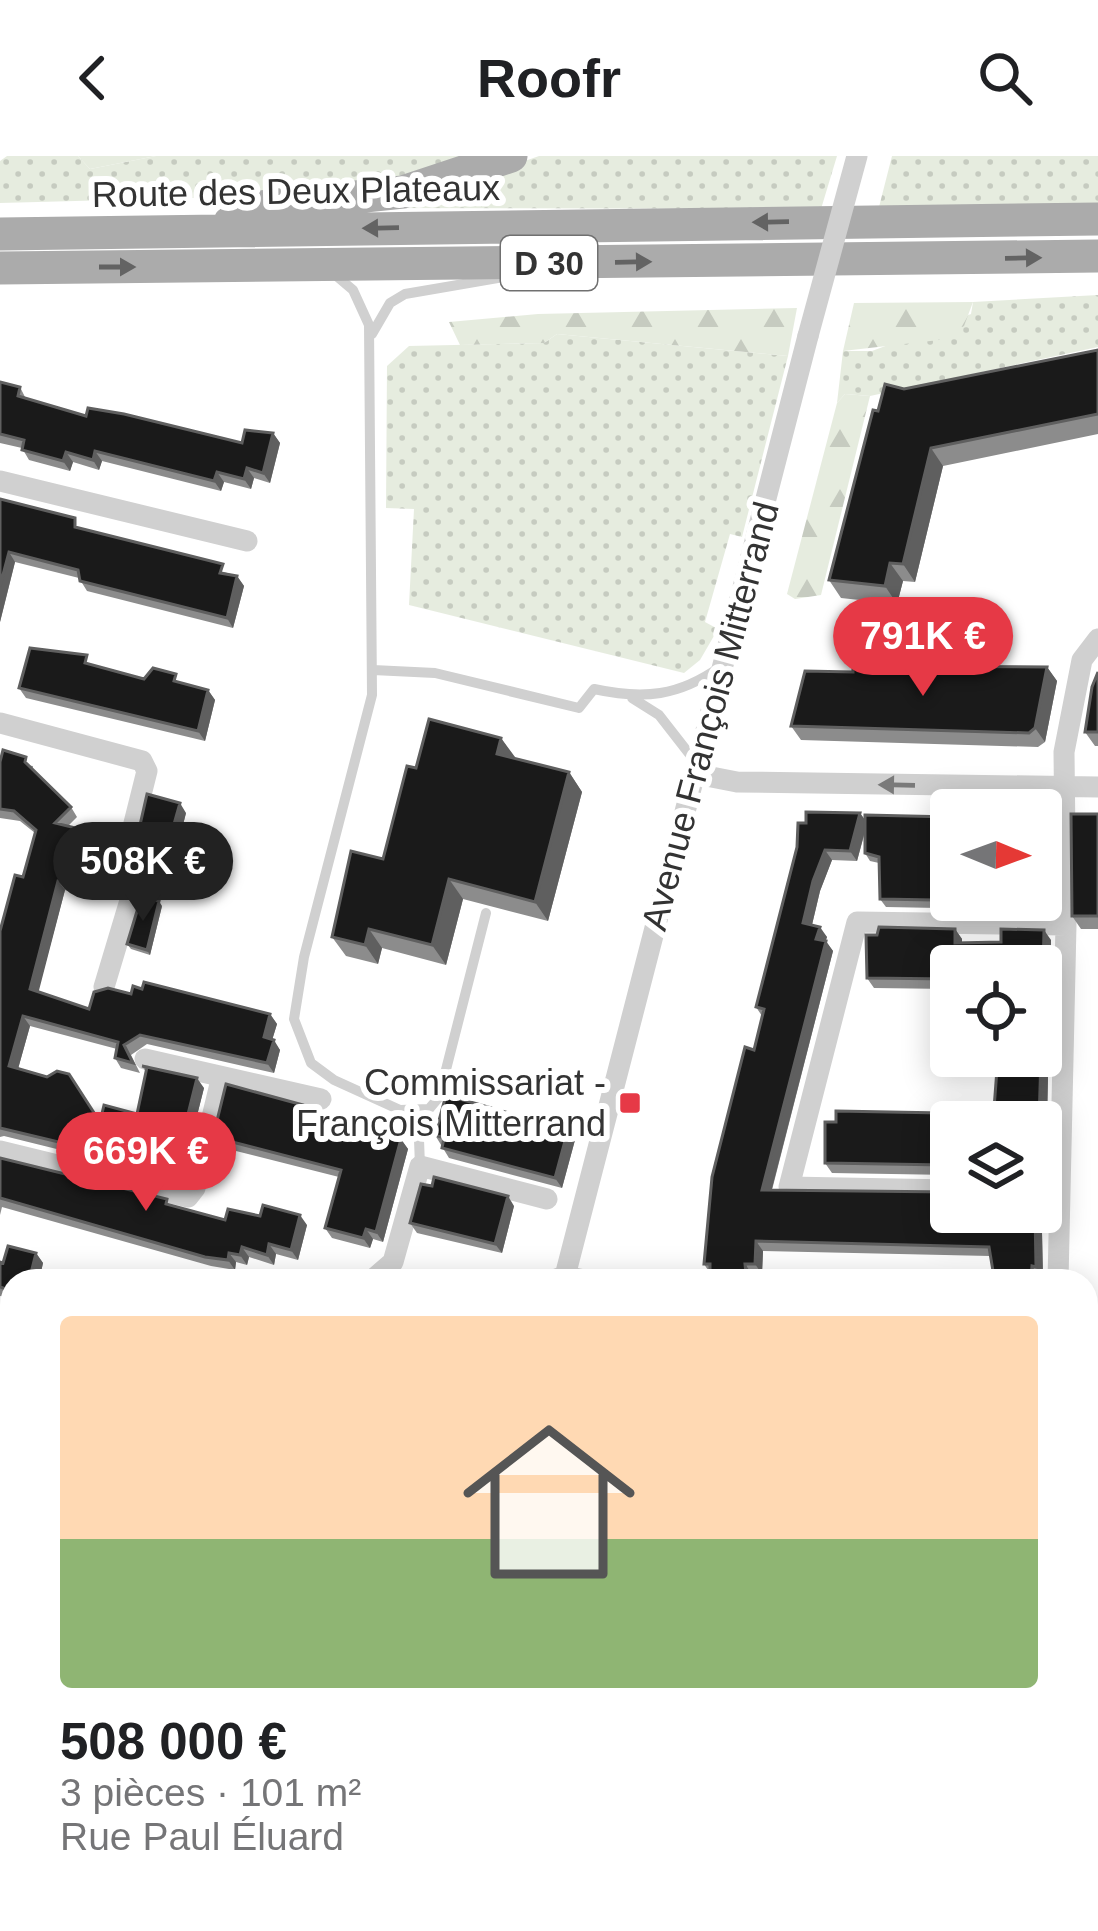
<!DOCTYPE html>
<html lang="fr">
<head>
<meta charset="utf-8">
<style>
	:root { --surface:#fff; --page:#f6f6f6; --text:#202124; --muted:#757577; --accent:#e63946 }
	body { margin:0; font-family:Arial,sans-serif; background:var(--page); color:var(--text); height:100vh; display:flex; flex-direction:column; font-size:45px; white-space:nowrap }
	* { box-sizing:border-box; margin:0 }
	p { font-size:39px; color:var(--muted) }
	.icon { flex:none; width:66px; height:66px; fill:none; stroke:currentColor; stroke-width:2; stroke-linecap:round; stroke-linejoin:round }
	.map { position:relative; flex:1; overflow:hidden }
	.panel { position:absolute; left:0px; top:1113px; width:1098px; height:663px; display:flex; flex-direction:column; background:var(--surface); border-radius:36px 36px 0 0; box-shadow:0 6px 30px #0003 }
	.panel>* { flex:none }
	.needle { width:78px; rotate:91deg }
	.buttons { position:absolute; left:930px; top:633px; display:grid; gap:24px }
	.buttons a { display:grid; place-items:center; width:132px; height:132px; border-radius:12px; background:var(--surface); box-shadow:0 6px 30px #0003; font-size:60px }
	.price { position:absolute; translate:-50% -102px; padding:0 27px; border-radius:42px; background:var(--accent); color:#fff; font-size:39px; line-height:78px; filter:drop-shadow(0 3px 6px #0008) }
	.price::after { content:''; position:absolute; left:50%; top:72px; width:36px; height:27px; margin-left:-18px; background:inherit; clip-path:polygon(0 0,100% 0,50% 100%) }
	.price.selected { background:#222; color:#fff }
	ul { padding:0; list-style:none }
	li { display:grid; align-content:center; gap:24px; height:636px; padding:0 60px }
	li span { display:grid; place-items:center; height:372px; border-radius:12px; color:#555 }
	li>.icon { margin-inline-start:auto }
	span .icon { width:216px; height:216px; fill:#fffc; stroke-width:1 }
	li b { font-size:51px }
	header { display:flex; justify-content:space-between; align-items:center; height:156px; padding:0 60px; background:var(--surface); font-size:54px; font-weight:800 }
	.map>svg:first-child { display:block }
	.green { fill:url(#green-dots) }
	.forest { fill:url(#forest-firs) }
	.lines { fill:none; stroke-linecap:round; stroke-linejoin:round }
	.lane { stroke:#d0d0d0; stroke-width:10 }
	.street { stroke:#d0d0d0; stroke-width:21 }
	.primary { stroke:#ababab; stroke-width:33 }
	.street-bridge { stroke:#d0d0d0; stroke-width:21 }
	.wall { fill:#8c8c8c }
	.shaded-wall { fill:#5f5f5f }
	.building { fill:#1a1a1a; stroke:#5f5f5f; stroke-width:3 }
	.oneway { fill:#636363 }
	.oneway2 { fill:#7a7a7a }
	.poi-dot { fill:#e63946; stroke:#fff; stroke-width:4.5 }
	.labels { text-anchor:middle; dominant-baseline:central; stroke-width:12; stroke-linejoin:round; paint-order:stroke }
	.shield { fill:#fff; stroke:#707070; stroke-width:3 }
	.shield-label { font-size:33px; font-weight:bold; fill:#333 }
	.street-label { font-size:36px; fill:#333; stroke:#fff }
	.poi-label { font-size:36px; fill:#333; stroke:#fff; text-anchor:end }
</style>
</head>
<body>
<header><svg class="icon" aria-label="back" viewBox="0 0 24 24"><path d="M15 5l-7 7 7 7"/></svg>Roofr<svg class="icon" aria-label="search" viewBox="0 0 24 24"><circle cx="10" cy="10" r="6"/><path d="M15 15l6 6"/></svg></header>
<div class="map">
<svg width="1098" height="1775" viewBox="0 0 1098 1775">
	<defs>
		<pattern id="green-dots" width="8" height="8" patternUnits="userSpaceOnUse" patternTransform="scale(3)"><rect width="8" height="8" fill="#e6ecdf"/><path d="M2 2h.1M6 6h.1" fill="none" stroke="#c6cbc0" stroke-width="1.8" stroke-linecap="round"/></pattern>
		<pattern id="forest-firs" width="22" height="20" patternUnits="userSpaceOnUse" patternTransform="scale(3)"><rect width="22" height="20" fill="#e6ecdf"/><path d="M5 1l3.5 6h-7zM16 11l3.5 6h-7z" fill="#c6cbc0"/></pattern>
	</defs>
	<rect width="100%" height="100%" fill="#fff"/>
	<!-- green -->
	<path class="green" d="M 7,0 L 78,0 L 90,13 L 156,0 L 482,0 L 358,30 L 226,41 L 0,47 L 0,5 Z
		M 539,0 L 837,0 L 821,53 L 394,52 Z
		M 892,0 L 1098,0 L 1098,49 L 879,51 Z
		M 1098,139 L 1098,191 L 870,240 L 845,238 L 837,247 L 843,195 L 872,195 L 971,158 L 973,146 Z
		M 557,178 L 788,200 L 742,381 L 730,378 L 705,466 L 718,473 L 700,504 L 684,517 L 409,449 L 414,353 L 386,352 L 387,210 L 409,190 L 544,187 Z
		M 12,1190 L 10,1373 L 0,1373 L 0,1191 Z"/>
	<!-- forest -->
	<path class="forest" d="M 78,0 L 156,0 L 90,13 Z
		M 973,146 L 964,170 L 939,184 L 843,195 L 854,147 Z
		M 797,152 L 788,200 L 557,178 L 544,187 L 460,189 L 449,166 L 538,158 Z
		M 845,238 L 870,240 L 821,439 L 795,443 L 787,438 L 837,247 Z"/>
	<g class="lines">
		<!-- lane -->
		<path class="lane" d="M 333,117 L 353,134 L 369,169 L 372,539 L 304,801 L 294,863 L 311,907 L 334,924 L 400,954 L 429,953 L 439,941 L 486,757
			M 372,178 L 390,147 L 405,138 L 516,119
			M 373,514 L 435,517 L 579,552 L 594,533 C 644,544 679,540 720,511
			M 632,542 L 659,559 L 698,609
			M 418,957 L 420,1010
			M 361,1765 L 460,1765"/>
		<!-- street -->
		<path class="street" d="M 0,325 L 247,385
			M 0,567 L 142,605 L 147,615 L 125,703 L 134,731 L 104,831
			M 696,618 L 737,626 L 1098,631
			M 145,903 L 321,943
			M 0,995 L 188,1041 L 195,1032 L 221,924
			M 951,1034 L 789,1031 L 857,766 L 1066,769
			M 565,1120 L 808,180
			M 371,1125 L 393,1106 L 420,1010 L 547,1043
			M 551,1125 L 565,1120 L 589,1125
			M 1058,1125 L 1066,769 L 1064,596 L 1082,504 L 1098,483
			M 1086,1170 L 1098,1170
			M 0,1180 L 12,1179
			M 0,1393 L 12,1393
			M 460,1765 L 550,1767
			M 19,1775 L 22,1764"/>
		<!-- primary -->
		<path class="primary" d="M 230,66 L 251,52 L 403,36 L 511,0
			M 0,78 L 1098,63
			M 0,112 L 1098,100"/>
		<!-- street-bridge -->
		<path class="street-bridge" d="M 808,180 L 857,0"/>
	</g>
	<!-- wall -->
	<path class="wall" d="M 1098,194 L 1098,278 L 943,310 L 915,426 L 903,425 L 897,448 L 841,442 L 829,424 L 878,255 L 904,233 Z
		M 0,226 L 20,231 L 26,243 L 86,260 L 242,287 L 273,277 L 280,287 L 270,327 L 254,322 L 251,333 L 224,326 L 221,335 L 102,305 L 99,314 L 73,306 L 70,315 L 29,304 L 22,292 L 0,287 Z
		M 0,343 L 82,373 L 237,420 L 244,430 L 233,472 L 87,435 L 79,422 L 15,406 L 0,466 Z
		M 94,509 L 144,523 L 182,527 L 208,534 L 215,544 L 205,585 L 26,542 L 19,532 Z
		M 1047,511 L 1057,525 L 1045,586 L 1038,591 L 801,584 L 791,570 L 853,516 Z
		M 1098,516 L 1098,590 L 1095,590 L 1085,576 Z
		M 501,582 L 514,602 L 569,616 L 582,636 L 548,765 L 463,743 L 446,809 L 382,792 L 378,808 L 346,800 L 332,781 L 383,703 L 416,612 Z
		M 0,606 L 33,610 L 32,614 L 71,651 L 77,661 L 68,670 L 107,687 L 100,712 L 81,707 L 73,737 L 65,734 L 38,835 L 89,853 L 131,838 L 270,858 L 277,868 L 272,884 L 280,894 L 274,917 L 147,888 L 131,899 L 140,917 L 121,912 L 115,902 L 117,893 L 30,870 L 18,913 L 100,965 L 137,958 L 146,916 L 142,910 L 204,932 L 186,1003 L 179,1001 L 174,1022 L 4,980 L 0,981 L 0,775 L 23,721 L 35,677 L 20,665 L 0,662 Z
		M 186,657 L 176,696 L 153,690 L 140,669 Z
		M 860,657 L 865,664 L 1050,670 L 1051,754 L 886,751 L 880,743 L 879,707 L 870,705 L 865,697 L 865,676 L 857,705 L 832,704 L 820,735 L 812,769 L 827,781 L 825,785 L 833,795 L 772,1034 L 1041,1056 L 1041,1031 L 1043,1121 L 1039,1120 L 1039,1125 L 997,1125 L 994,1121 L 990,1100 L 763,1095 L 762,1118 L 752,1118 L 753,1125 L 715,1125 L 704,1108 L 762,860 L 756,851 L 806,667 Z
		M 1098,658 L 1098,773 L 1081,773 L 1072,760 Z
		M 162,750 L 150,799 L 131,793 L 127,788 Z
		M 955,773 L 962,783 L 962,787 L 1051,784 L 1046,1011 L 1041,1010 L 1041,810 L 951,810 L 951,833 L 874,832 L 867,822 Z
		M 942,957 L 949,968 L 951,968 L 951,1019 L 832,1017 L 825,1007 Z
		M 322,963 L 357,974 L 392,972 L 408,993 L 383,1086 L 373,1083 L 370,1092 L 332,1082 L 325,1072 L 339,1021 L 220,991 L 213,981 Z
		M 435,979 L 575,984 L 562,1032 L 449,1002 Z
		M 0,1002 L 225,1064 L 307,1069 L 298,1104 L 276,1098 L 274,1109 L 249,1101 L 247,1109 L 236,1106 L 235,1114 L 211,1110 L 2,1051 L 0,1059 Z
		M 514,1050 L 502,1097 L 417,1077 L 410,1067 Z
		M 36,1097 L 43,1107 L 39,1125 L 12,1125 L 12,1142 L 0,1140 L 0,1106 Z
		M 1086,1199 L 1098,1199 L 1098,1741 L 1086,1740 Z
		M 0,1302 L 12,1302 L 12,1353 L 0,1353 Z
		M 0,1424 L 12,1424 L 12,1698 L 8,1697 L 0,1710 L 0,1529 L 5,1515 L 0,1513 Z"/>
	<!-- shaded-wall -->
	<path class="shaded-wall" d="M 273,277 L 280,287 L 270,327 L 263,317 Z
		M 931,292 L 943,310 L 915,426 L 903,408 Z
		M 95,295 L 102,305 L 99,314 L 93,304 Z
		M 66,296 L 73,306 L 70,315 L 63,305 Z
		M 247,312 L 254,322 L 251,333 L 244,323 Z
		M 217,316 L 224,326 L 221,335 L 214,325 Z
		M 9,396 L 15,406 L 0,466 L 0,430 Z
		M 890,407 L 903,425 L 897,448 L 885,430 Z
		M 237,420 L 244,430 L 233,472 L 227,462 Z
		M 1047,511 L 1057,525 L 1045,586 L 1035,572 Z
		M 208,534 L 215,544 L 205,585 L 198,575 Z
		M 501,582 L 515,601 L 510,617 L 497,598 Z
		M 569,616 L 582,636 L 548,765 L 535,746 Z
		M 180,647 L 186,657 L 176,696 L 169,686 Z
		M 860,657 L 867,667 L 857,705 L 850,695 Z
		M 1044,662 L 1050,670 L 1051,754 L 1045,746 Z
		M 100,678 L 107,687 L 100,712 L 93,702 Z
		M 825,694 L 832,704 L 820,735 L 810,777 L 803,767 L 813,725 Z
		M 74,697 L 81,707 L 73,737 L 66,727 Z
		M 449,723 L 463,743 L 446,809 L 432,789 Z
		M 58,725 L 65,734 L 37,842 L 30,833 Z
		M 159,745 L 162,750 L 150,799 L 147,794 Z
		M 820,771 L 827,781 L 823,793 L 816,783 Z
		M 369,773 L 382,792 L 378,808 L 365,789 Z
		M 955,773 L 962,783 L 962,797 L 955,787 Z
		M 1044,774 L 1051,784 L 1046,1011 L 1041,1004 L 1041,966 L 1039,966 Z
		M 826,785 L 833,795 L 769,1044 L 762,1034 Z
		M 270,858 L 277,868 L 270,891 L 264,881 Z
		M 23,860 L 30,870 L 16,920 L 9,910 Z
		M 274,884 L 280,894 L 274,917 L 267,907 Z
		M 197,922 L 204,932 L 186,1003 L 179,994 Z
		M 568,974 L 575,984 L 562,1032 L 555,1022 Z
		M 401,983 L 408,993 L 383,1086 L 376,1076 Z
		M 172,992 L 179,1001 L 174,1022 L 167,1012 Z
		M 1041,1031 L 1043,1121 L 1036,1111 L 1035,1056 L 1041,1056 Z
		M 508,1040 L 514,1050 L 502,1097 L 495,1088 Z
		M 300,1059 L 307,1069 L 298,1104 L 291,1094 Z
		M 366,1073 L 373,1083 L 370,1092 L 363,1082 Z
		M 756,1085 L 763,1095 L 762,1118 L 755,1108 Z
		M 269,1088 L 276,1098 L 274,1109 L 267,1099 Z
		M 242,1091 L 249,1101 L 247,1109 L 240,1099 Z
		M 36,1097 L 43,1107 L 39,1125 L 29,1125 Z
		M 229,1097 L 236,1106 L 235,1114 L 228,1104 Z
		M 745,1108 L 752,1118 L 753,1125 L 746,1118 Z
		M 1032,1110 L 1039,1120 L 1039,1125 L 1034,1125 L 1031,1121 Z
		M 1095,1361 L 1098,1366 L 1098,1425 L 1094,1418 Z
		M 1093,1496 L 1098,1504 L 1098,1515 L 1093,1507 Z
		M 1090,1507 L 1098,1519 L 1098,1562 L 1090,1551 Z
		M 1,1687 L 8,1697 L 0,1710 L 0,1689 Z"/>
	<!-- building -->
	<path class="building" d="M 1098,194 L 1098,258 L 931,292 L 903,408 L 890,407 L 885,430 L 829,424 L 873,254 L 878,255 L 885,228 L 904,233 Z
		M 0,226 L 20,231 L 18,240 L 86,260 L 88,252 L 124,258 L 242,287 L 245,274 L 273,277 L 263,317 L 247,312 L 244,323 L 217,316 L 214,325 L 95,295 L 93,304 L 66,296 L 63,305 L 22,294 L 24,284 L 0,278 Z
		M 0,343 L 75,362 L 75,371 L 223,408 L 220,417 L 237,420 L 227,462 L 80,425 L 78,414 L 9,396 L 0,430 Z
		M 30,492 L 87,499 L 85,507 L 144,523 L 153,512 L 176,518 L 174,525 L 208,534 L 198,575 L 19,532 Z
		M 853,510 L 1047,511 L 1035,572 L 1029,577 L 791,570 L 805,515 L 853,516 Z
		M 1098,516 L 1098,576 L 1085,576 L 1092,531 Z
		M 429,563 L 501,582 L 497,598 L 569,616 L 535,746 L 449,723 L 432,789 L 369,773 L 365,789 L 332,781 L 351,695 L 383,703 L 407,610 L 416,612 Z
		M 3,594 L 26,601 L 25,606 L 71,651 L 55,667 L 100,678 L 93,702 L 74,697 L 66,727 L 58,725 L 30,833 L 89,853 L 94,836 L 108,832 L 131,838 L 133,830 L 142,833 L 144,826 L 270,858 L 264,881 L 274,884 L 267,907 L 140,879 L 124,889 L 133,907 L 115,902 L 118,886 L 23,860 L 9,910 L 47,921 L 57,915 L 69,918 L 100,966 L 104,949 L 137,958 L 147,911 L 142,910 L 197,922 L 179,994 L 172,992 L 167,1012 L 0,972 L 0,775 L 15,719 L 23,721 L 36,674 L 14,655 L 0,653 L 0,606 Z
		M 147,638 L 180,647 L 169,686 L 146,680 L 148,672 L 140,669 Z
		M 806,656 L 860,657 L 850,695 L 825,694 L 813,725 L 803,767 L 820,771 L 816,783 L 826,785 L 762,1034 L 951,1036 L 951,1056 L 1035,1056 L 1036,1111 L 1032,1110 L 1031,1121 L 994,1121 L 989,1091 L 756,1085 L 755,1108 L 745,1108 L 746,1118 L 710,1118 L 710,1108 L 704,1108 L 712,1021 L 745,891 L 754,894 L 764,853 L 756,851 L 797,691 L 798,667 L 806,667 Z
		M 1071,658 L 1098,658 L 1098,760 L 1072,760 Z
		M 865,659 L 951,661 L 951,744 L 1041,744 L 1041,662 L 1044,662 L 1045,746 L 880,743 L 879,701 L 865,697 Z
		M 141,742 L 159,745 L 147,794 L 127,788 Z
		M 879,771 L 955,773 L 955,787 L 1001,786 L 1001,773 L 1044,774 L 1041,895 L 1041,810 L 951,810 L 951,823 L 867,822 L 866,779 L 877,779 Z
		M 998,900 L 1041,900 L 1039,966 L 993,966 Z
		M 226,928 L 303,949 L 315,954 L 313,962 L 357,974 L 360,963 L 392,972 L 390,980 L 401,983 L 376,1076 L 366,1073 L 363,1082 L 325,1072 L 341,1014 L 213,981 Z
		M 446,939 L 568,974 L 555,1022 L 442,992 L 444,982 L 435,979 Z
		M 836,955 L 942,957 L 942,968 L 951,968 L 951,1015 L 946,1009 L 825,1007 L 825,966 L 836,966 Z
		M 0,1002 L 167,1043 L 166,1048 L 225,1064 L 228,1053 L 260,1060 L 263,1049 L 300,1059 L 291,1094 L 269,1088 L 267,1099 L 242,1091 L 240,1099 L 229,1097 L 228,1104 L 205,1101 L 0,1042 Z
		M 434,1021 L 508,1040 L 495,1088 L 410,1067 L 421,1028 L 432,1030 Z
		M 8,1090 L 36,1097 L 29,1125 L 12,1125 L 9,1134 L 0,1131 L 0,1106 L 3,1107 Z
		M 1086,1199 L 1098,1199 L 1098,1252 L 1096,1271 L 1098,1273 L 1098,1361 L 1095,1361 L 1094,1418 L 1098,1419 L 1098,1496 L 1093,1496 L 1093,1507 L 1086,1507 Z
		M 0,1302 L 12,1302 L 12,1343 L 0,1343 Z
		M 0,1424 L 12,1424 L 12,1676 L 8,1689 L 1,1687 L 0,1689 L 0,1529 L 8,1508 L 0,1506 Z
		M 1090,1507 L 1090,1551 L 1098,1551 L 1098,1723 L 1086,1723 L 1086,1510 Z
		M 247,1764 L 353,1764 L 356,1767 L 430,1767 L 429,1775 L 247,1775 Z
		M 493,1766 L 517,1767 L 517,1775 L 493,1775 Z"/>
	<!-- one-way arrows -->
	<defs><path id="oneway-solid" d="M-6-.8H1V-3.2L6.5 0L1 3.2V.8H-6Z" transform="scale(3)"/></defs>
	<g class="oneway">
		<use href="#oneway-solid" transform="translate(771 66) rotate(179)"/>
		<use href="#oneway-solid" transform="translate(381 72) rotate(179)"/>
		<use href="#oneway-solid" transform="translate(1023 102) rotate(-1)"/>
		<use href="#oneway-solid" transform="translate(633 106) rotate(-1)"/>
		<use href="#oneway-solid" transform="translate(117 111)"/>
	</g>
	<use class="oneway2" href="#oneway-solid" transform="translate(897 629) rotate(-179)"/>
	<!-- markers -->
	<rect class="poi-dot" x="618" y="935" width="24" height="24" rx="6"/>
	<g class="labels">
		<!-- shield labels -->
		<rect class="shield" x="501" y="80" width="96" height="54" rx="9"/>
		<g class="shield-label">
			<text x="549" y="107">D 30</text>
		</g>
		<!-- street labels -->
		<g class="street-label">
			<text transform="translate(296 35) rotate(-1)">Route des Deux Plateaux</text>
			<text transform="translate(710 560) rotate(-75)">Avenue François Mitterrand</text>
		</g>
		<!-- poi labels -->
		<g class="poi-label">
			<text x="606" y="926">Commissariat -<tspan x="606" dy="41">François Mitterrand</tspan></text>
		</g>
	</g>
</svg>
<div class="buttons">
<a><svg class="needle" viewBox="-14 -14 28 28"><path d="M0-13l5 13h-10z" fill="#e53935"/><path d="M0 13l5-13h-10z" fill="#757577"/></svg></a>
<a><svg class="icon" aria-label="locate" viewBox="0 0 24 24"><circle cx="12" cy="12" r="6"/><path d="M12 2v4M12 18v4M2 12h4M18 12h4"/></svg></a>
<a><svg class="icon" aria-label="layers" viewBox="0 0 24 24"><path d="M12 4l9 5-9 5-9-5zM3 14l9 5 9-5"/></svg></a>
</div>
<b class="price" style="left:923px;top:543px">791K €</b>
<b class="price selected" style="left:143px;top:768px">508K €</b>
<b class="price" style="left:146px;top:1058px">669K €</b>
<section class="panel">
<ul>
<li><span style="background:linear-gradient(#ffd9b3 60%,#8fb573 0)"><svg class="icon" aria-label="home" viewBox="0 0 24 24"><path d="M3 11l9-7 9 7M6 9v11h12V9"/></svg></span><div><b>508 000 €</b><p>3 pièces · 101 m²</p><p>Rue Paul Éluard</p></div></li>
</ul>
</section>
</div>
</body>
</html>
